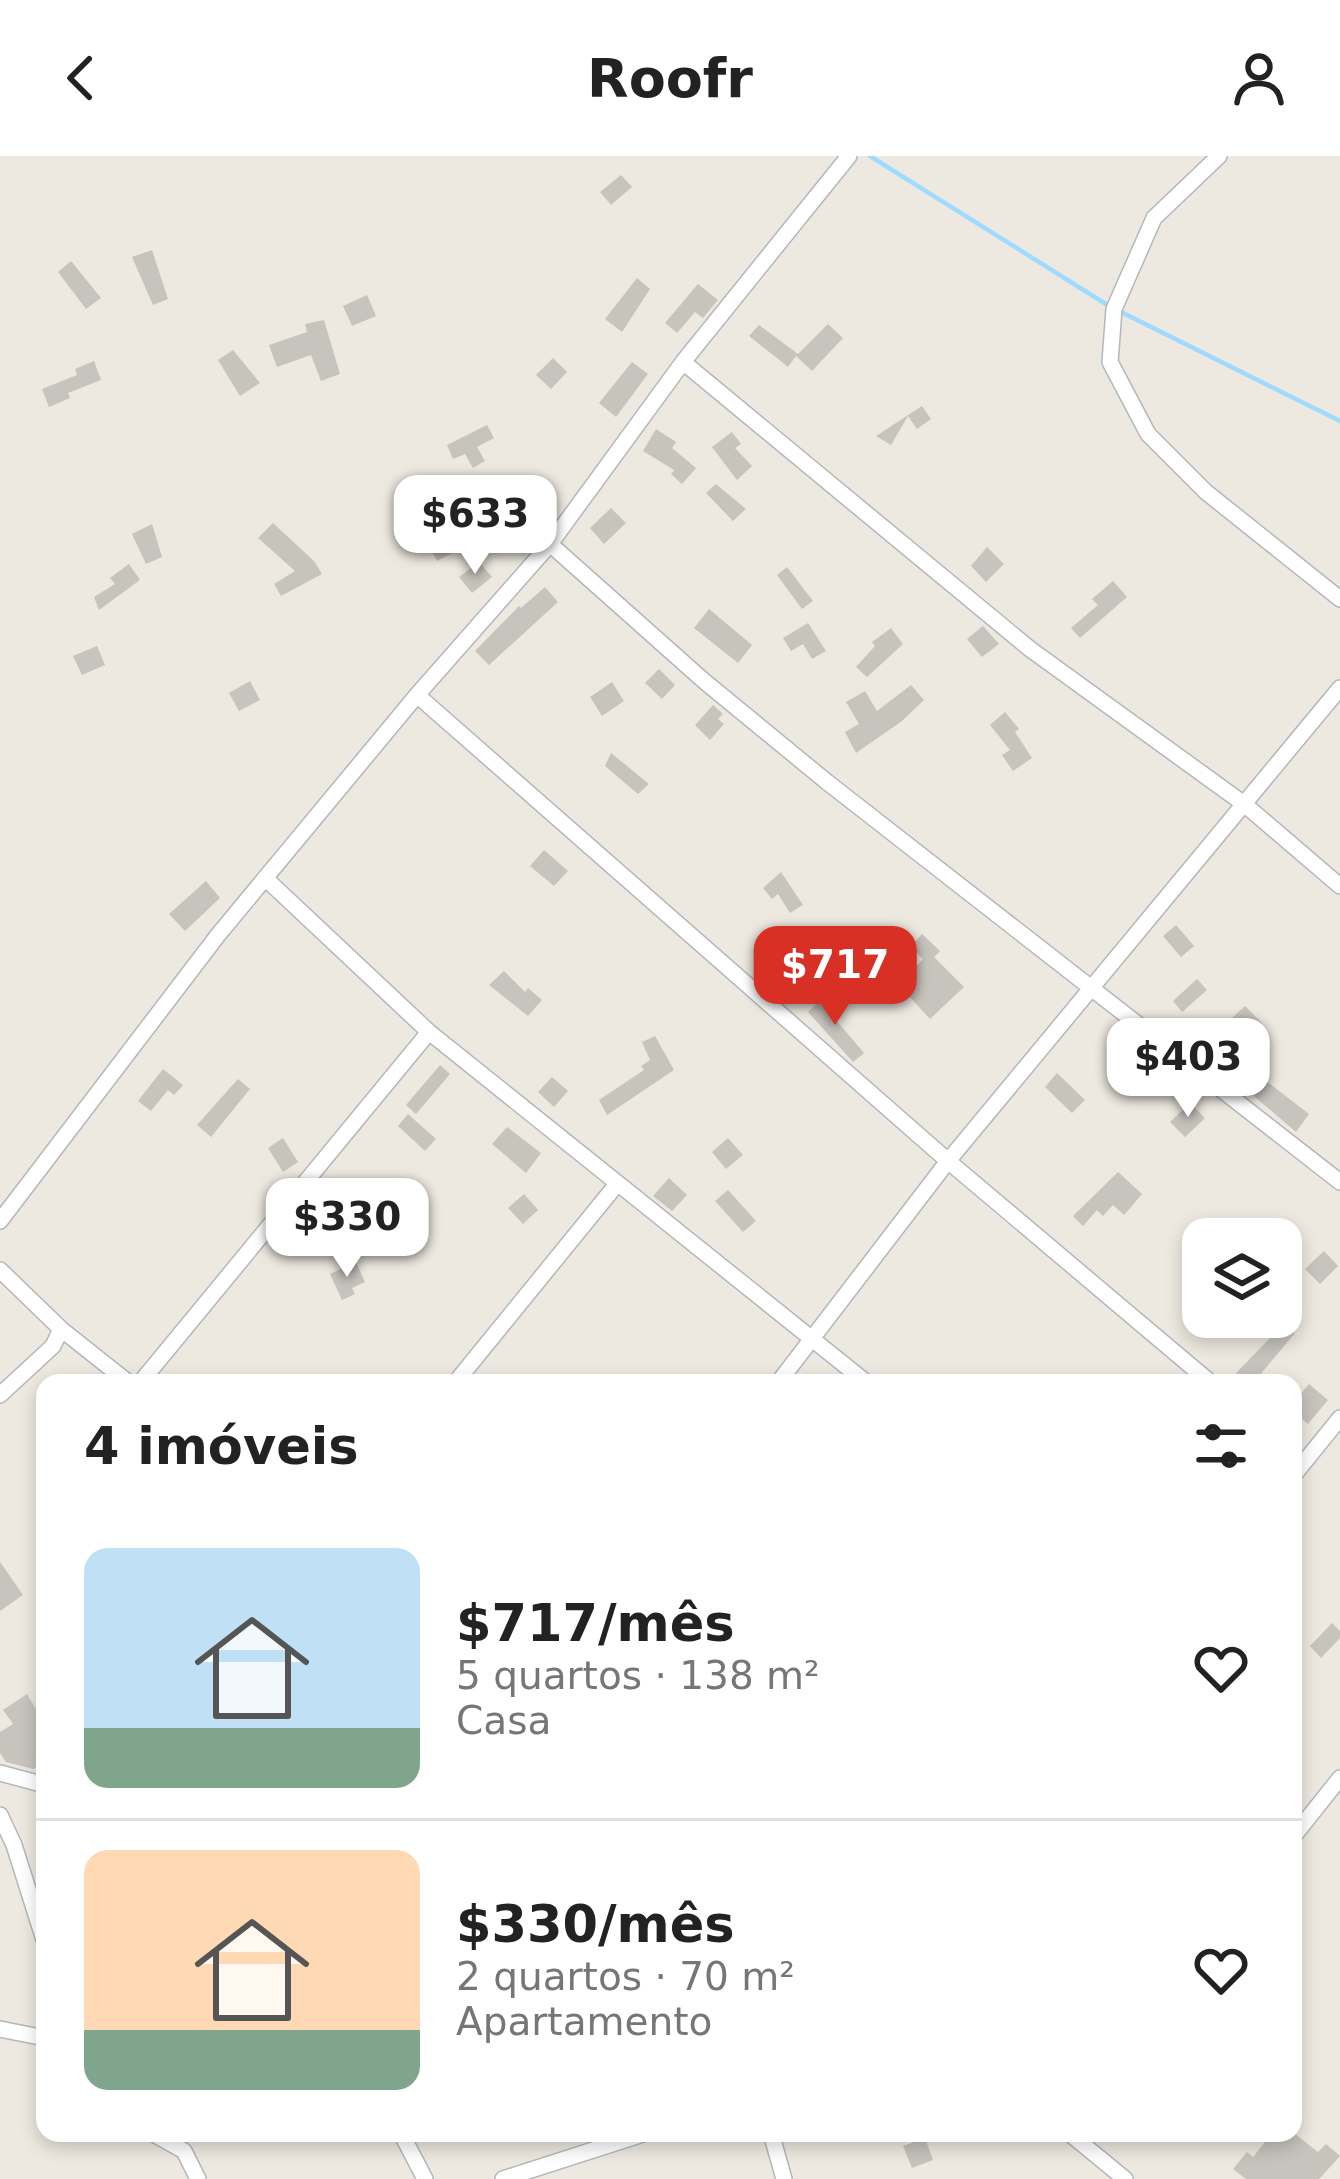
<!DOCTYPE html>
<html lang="pt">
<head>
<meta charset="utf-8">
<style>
	:root { --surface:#fff; --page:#f2f2f2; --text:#222; --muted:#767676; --line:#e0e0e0; --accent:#d93025 }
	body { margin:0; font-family:"DejaVu Sans",sans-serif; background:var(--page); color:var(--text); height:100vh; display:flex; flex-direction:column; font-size:45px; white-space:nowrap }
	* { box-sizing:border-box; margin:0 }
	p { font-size:39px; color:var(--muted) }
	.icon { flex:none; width:66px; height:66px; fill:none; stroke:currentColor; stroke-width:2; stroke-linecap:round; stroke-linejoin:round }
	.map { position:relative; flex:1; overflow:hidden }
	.panel { position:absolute; left:36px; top:1218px; width:1266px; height:768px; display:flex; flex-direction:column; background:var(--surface); border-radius:24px; box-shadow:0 6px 18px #0003 }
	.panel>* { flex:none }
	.tools { position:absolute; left:1182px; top:1062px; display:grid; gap:24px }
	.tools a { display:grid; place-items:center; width:120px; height:120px; border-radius:24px; background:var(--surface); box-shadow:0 6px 18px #0003; font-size:60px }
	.price { position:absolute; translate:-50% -102px; padding:0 27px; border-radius:24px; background:#fff; color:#222; font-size:39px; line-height:78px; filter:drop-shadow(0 3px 6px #0008) }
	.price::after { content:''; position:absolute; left:50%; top:72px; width:36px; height:27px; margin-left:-18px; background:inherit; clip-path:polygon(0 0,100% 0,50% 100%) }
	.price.on { background:var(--accent); color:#fff }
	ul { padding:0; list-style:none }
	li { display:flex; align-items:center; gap:36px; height:300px; padding:0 48px }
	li+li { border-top:3px solid var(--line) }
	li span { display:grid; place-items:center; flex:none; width:336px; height:240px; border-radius:24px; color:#555 }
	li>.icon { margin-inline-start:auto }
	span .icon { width:144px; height:144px; fill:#fffc; stroke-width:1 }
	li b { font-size:51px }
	h2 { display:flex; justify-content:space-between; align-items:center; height:144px; padding:0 48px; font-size:51px }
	header { display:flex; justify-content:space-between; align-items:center; height:156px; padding:0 48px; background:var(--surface); font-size:54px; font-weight:700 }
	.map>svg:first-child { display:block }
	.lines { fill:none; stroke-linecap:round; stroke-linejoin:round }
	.stream { stroke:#9edbff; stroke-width:4.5 }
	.building { fill:#c7c3bd }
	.street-casing { stroke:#b3b7bb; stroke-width:18 }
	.street { stroke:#fff; stroke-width:15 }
</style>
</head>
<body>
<header><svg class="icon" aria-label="back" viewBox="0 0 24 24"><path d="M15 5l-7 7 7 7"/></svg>Roofr<svg class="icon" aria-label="person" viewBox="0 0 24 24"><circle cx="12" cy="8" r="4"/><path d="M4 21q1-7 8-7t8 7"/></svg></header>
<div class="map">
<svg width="1340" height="2023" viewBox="0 0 1340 2023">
	<rect width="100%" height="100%" fill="#ede9e0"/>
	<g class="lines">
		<!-- stream -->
		<path class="stream" d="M 870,0 L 1109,150
			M 1119,155 L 1340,265"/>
	</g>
	<!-- building -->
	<path class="building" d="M 621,19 L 632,31 L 611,49 L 600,36 Z
		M 152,94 L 168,143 L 153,149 L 132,101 Z
		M 71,105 L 101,142 L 86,153 L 58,116 Z
		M 637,122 L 650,133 L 622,176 L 605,163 Z
		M 698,128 L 718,144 L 703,162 L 695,156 L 677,177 L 665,167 Z
		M 367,139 L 376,160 L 352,170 L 343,150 Z
		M 324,164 L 340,218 L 321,225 L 311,199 L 277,211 L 269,189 L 307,176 L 305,168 Z
		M 828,168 L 843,182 L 812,215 L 796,200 L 788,211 L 749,180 L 759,169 L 798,198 Z
		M 233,194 L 260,227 L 240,240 L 218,204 Z
		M 553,202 L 567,216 L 551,233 L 536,219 Z
		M 94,205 L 101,224 L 68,237 L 70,242 L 49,251 L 42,233 L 77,219 L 75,213 Z
		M 632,206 L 648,218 L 616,261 L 599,247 Z
		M 922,250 L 931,263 L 917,273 L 908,260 L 891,289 L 876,280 Z
		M 487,269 L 494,282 L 477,291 L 485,305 L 473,312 L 465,298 L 453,303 L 447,289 Z
		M 656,273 L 676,286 L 672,292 L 696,312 L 682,328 L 671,318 L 674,314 L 643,295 Z
		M 732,276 L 741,288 L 735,292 L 752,310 L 737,324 L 712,291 Z
		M 716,328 L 746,353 L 733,365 L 706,337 Z
		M 611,352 L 626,367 L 604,388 L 590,372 Z
		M 273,367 L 314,405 L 322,418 L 281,440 L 274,428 L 295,415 L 258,382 Z
		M 152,368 L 162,401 L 146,408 L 132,378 Z
		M 454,374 L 464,391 L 437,405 L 428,388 Z
		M 987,391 L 1004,408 L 986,426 L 971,410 Z
		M 479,406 L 492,421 L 472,437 L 459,421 Z
		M 129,408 L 140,424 L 99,454 L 94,441 L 115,428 L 110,422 Z
		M 787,411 L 813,445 L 802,453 L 777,419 Z
		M 1113,425 L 1127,441 L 1080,482 L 1071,472 L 1098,449 L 1092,443 Z
		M 545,431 L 558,446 L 489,509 L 475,495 L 519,450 L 521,452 Z
		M 709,453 L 752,489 L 738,507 L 694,472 Z
		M 808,467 L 826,495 L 812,503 L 803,488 L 791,495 L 783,482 Z
		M 983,470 L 999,488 L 982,501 L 967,483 Z
		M 891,472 L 903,488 L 867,521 L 856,511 L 875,490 L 872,486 Z
		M 97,490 L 105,509 L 82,519 L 73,500 Z
		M 659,513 L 675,529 L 662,543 L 645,527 Z
		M 250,525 L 260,544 L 239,555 L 229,537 Z
		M 612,526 L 624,545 L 602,560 L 590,541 Z
		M 911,529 L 924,544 L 902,565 L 856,597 L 845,576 L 859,568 L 846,546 L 865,535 L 877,555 Z
		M 713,549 L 723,558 L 718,563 L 724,568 L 710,584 L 695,569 Z
		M 1005,556 L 1019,573 L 1015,576 L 1032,602 L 1013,615 L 1002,599 L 1010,594 L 990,569 Z
		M 611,597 L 649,628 L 638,638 L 605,610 Z
		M 544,694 L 568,715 L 554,730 L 530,710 Z
		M 781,716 L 803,749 L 790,757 L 778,738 L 772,743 L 763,732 Z
		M 206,725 L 220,742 L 185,775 L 169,758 Z
		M 1176,769 L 1194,790 L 1181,801 L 1163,780 Z
		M 922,778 L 940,795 L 934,801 L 964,831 L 930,863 L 899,829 L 923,803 L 910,791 Z
		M 504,815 L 525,836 L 528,832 L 542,844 L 528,860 L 489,829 Z
		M 1197,823 L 1207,834 L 1182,856 L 1173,845 Z
		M 824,841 L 842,859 L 836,864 L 864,897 L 853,906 L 808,856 Z
		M 1245,850 L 1262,867 L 1252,877 L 1247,871 L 1234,884 L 1222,871 Z
		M 655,880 L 674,914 L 607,959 L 599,944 L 644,914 L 641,910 L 650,904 L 642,886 Z
		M 1144,907 L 1161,922 L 1146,940 L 1129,925 Z
		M 440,909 L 450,918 L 416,958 L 406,949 Z
		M 163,913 L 183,929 L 174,939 L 168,934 L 151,955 L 138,945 Z
		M 1057,917 L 1085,944 L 1072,957 L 1045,931 Z
		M 552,921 L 568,935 L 554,951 L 538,936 Z
		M 238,923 L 250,933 L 211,981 L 197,969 Z
		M 1266,925 L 1309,958 L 1296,976 L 1254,940 Z
		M 1190,947 L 1205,962 L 1185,981 L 1170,966 Z
		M 408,958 L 436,983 L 425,995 L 398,970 Z
		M 507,971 L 541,997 L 526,1017 L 492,988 Z
		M 283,982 L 298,1006 L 283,1016 L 268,992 Z
		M 728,982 L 743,999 L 726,1013 L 712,996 Z
		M 1118,1016 L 1142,1038 L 1124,1059 L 1113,1049 L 1103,1060 L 1097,1054 L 1083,1070 L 1073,1060 Z
		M 669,1022 L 687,1039 L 672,1055 L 653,1040 Z
		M 728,1034 L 756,1065 L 743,1076 L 715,1045 Z
		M 524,1038 L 538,1054 L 523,1068 L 508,1052 Z
		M 1324,1095 L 1338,1110 L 1320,1128 L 1305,1113 Z
		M 356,1106 L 365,1126 L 352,1132 L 355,1138 L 342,1144 L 330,1118 Z
		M 1279,1162 L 1295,1177 L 1253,1227 L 1247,1227 L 1236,1217 L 1270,1182 L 1265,1178 Z
		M 1309,1228 L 1328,1244 L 1308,1268 L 1293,1255 L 1293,1247 Z
		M 0,1406 L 23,1439 L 0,1455 Z
		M 1332,1467 L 1340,1475 L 1340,1482 L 1321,1502 L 1310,1490 Z
		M 27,1538 L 45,1568 L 45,1608 L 33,1613 L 6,1606 L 0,1597 L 0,1576 L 13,1568 L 3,1554 Z
		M 1272,1977 L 1294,1977 L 1318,1996 L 1326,1988 L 1340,2000 L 1319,2023 L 1246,2023 L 1233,2013 L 1247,1996 L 1253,2001 Z
		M 925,1982 L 933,2004 L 912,2012 L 903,1990 Z"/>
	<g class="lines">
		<!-- street casing -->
		<g class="street-casing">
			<path id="street" d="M 1219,0 L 1154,62 L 1114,153 L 1110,206 L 1148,278 L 1206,336 L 1340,443
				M 683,206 L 1030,493 L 1244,648 L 1340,730
				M 550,388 L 704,525 L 827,626 L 1340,1026
				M 417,539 L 948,1005 L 1211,1227
				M 265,722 L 429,876 L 867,1227
				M 0,1065 L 218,779 L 417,539 L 550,388 L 683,206 L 849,0
				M 0,1114 L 61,1173 L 129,1227
				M 140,1227 L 429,876
				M 455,1227 L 617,1028
				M 778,1227 L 948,1005 L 1340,532
				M 0,1239 L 53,1190 L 61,1173
				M 1293,1320 L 1340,1262
				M 0,1617 L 45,1629
				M 0,1659 L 14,1689 L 45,1787
				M 1293,1681 L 1340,1622
				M 0,1873 L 45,1882
				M 152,1977 L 184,1995 L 198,2023
				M 401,1977 L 425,2023
				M 771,1977 L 784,2023
				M 1069,1977 L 1125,2023
				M 503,2023 L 646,1977"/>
		</g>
		<!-- street -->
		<use href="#street" class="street"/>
	</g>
</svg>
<div class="tools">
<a><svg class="icon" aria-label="layers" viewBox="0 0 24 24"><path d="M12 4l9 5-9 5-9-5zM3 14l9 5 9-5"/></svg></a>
</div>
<b class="price" style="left:475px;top:421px">$633</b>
<b class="price on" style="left:835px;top:872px">$717</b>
<b class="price" style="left:1188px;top:964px">$403</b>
<b class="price" style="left:347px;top:1124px">$330</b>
<section class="panel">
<h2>4 imóveis<svg class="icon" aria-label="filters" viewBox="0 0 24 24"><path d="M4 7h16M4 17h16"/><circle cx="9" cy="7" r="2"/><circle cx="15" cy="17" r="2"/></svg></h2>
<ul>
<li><span style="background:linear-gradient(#bfe0f5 75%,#7fa58c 0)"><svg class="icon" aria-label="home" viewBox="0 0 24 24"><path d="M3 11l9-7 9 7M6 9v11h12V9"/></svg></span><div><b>$717/mês</b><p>5 quartos · 138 m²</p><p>Casa</p></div><svg class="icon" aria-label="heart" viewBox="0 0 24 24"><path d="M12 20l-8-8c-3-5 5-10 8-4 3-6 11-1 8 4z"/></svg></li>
<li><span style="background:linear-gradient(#ffd9b3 75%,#7fa58c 0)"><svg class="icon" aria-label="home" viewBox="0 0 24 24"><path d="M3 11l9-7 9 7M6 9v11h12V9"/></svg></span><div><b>$330/mês</b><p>2 quartos · 70 m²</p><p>Apartamento</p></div><svg class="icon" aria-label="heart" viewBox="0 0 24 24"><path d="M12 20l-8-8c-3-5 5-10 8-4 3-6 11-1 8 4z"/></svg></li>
</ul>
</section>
</div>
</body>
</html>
